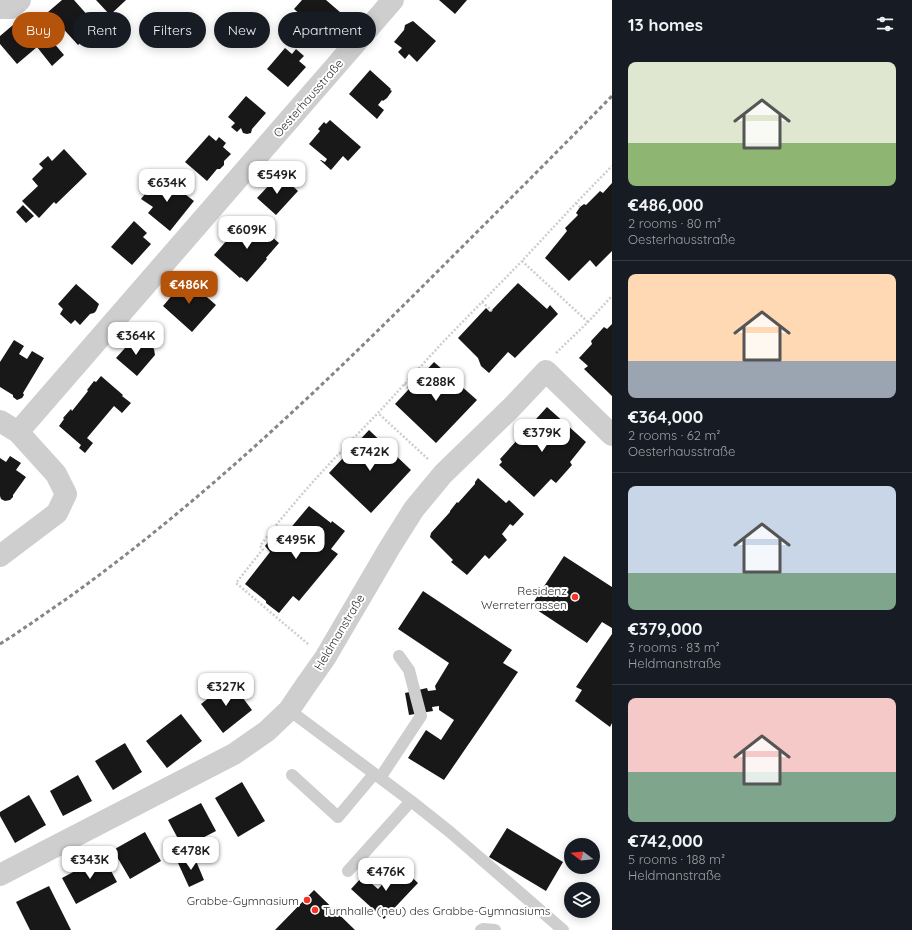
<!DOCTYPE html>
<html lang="en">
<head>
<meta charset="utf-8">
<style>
	:root { --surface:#171b24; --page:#242831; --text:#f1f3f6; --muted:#9ea1a6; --line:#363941; --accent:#b45309 }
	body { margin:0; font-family:Quicksand,sans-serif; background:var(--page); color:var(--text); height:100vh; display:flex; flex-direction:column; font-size:15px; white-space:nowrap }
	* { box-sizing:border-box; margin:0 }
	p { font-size:13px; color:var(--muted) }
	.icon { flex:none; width:22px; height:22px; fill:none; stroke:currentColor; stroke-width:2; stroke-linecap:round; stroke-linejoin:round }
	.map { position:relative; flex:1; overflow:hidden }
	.details { display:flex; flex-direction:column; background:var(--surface); width:300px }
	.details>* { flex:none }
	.banner { position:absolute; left:12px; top:12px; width:380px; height:36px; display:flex; gap:8px }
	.needle { width:26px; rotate:286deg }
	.tools { position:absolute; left:564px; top:838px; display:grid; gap:8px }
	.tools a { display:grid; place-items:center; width:36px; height:36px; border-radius:50%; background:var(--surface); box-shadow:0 2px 10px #0003; font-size:20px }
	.price { position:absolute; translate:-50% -34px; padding:0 9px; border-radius:8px; background:#fff; color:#222; font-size:13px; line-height:26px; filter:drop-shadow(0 1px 2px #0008) }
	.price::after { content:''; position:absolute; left:50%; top:24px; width:12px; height:9px; margin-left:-6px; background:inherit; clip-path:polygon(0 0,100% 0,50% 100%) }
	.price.on { background:var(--accent); color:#fff }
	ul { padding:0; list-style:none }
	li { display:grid; align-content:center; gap:8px; height:212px; padding:0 16px }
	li+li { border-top:1px solid var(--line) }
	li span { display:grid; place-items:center; height:124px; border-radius:8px; color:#555 }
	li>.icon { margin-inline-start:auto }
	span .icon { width:72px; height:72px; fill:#fffc; stroke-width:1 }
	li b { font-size:17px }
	h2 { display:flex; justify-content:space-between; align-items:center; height:48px; padding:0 16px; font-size:17px }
	.pill { padding:0 14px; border-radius:18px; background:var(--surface); box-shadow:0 2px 10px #0003; font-size:14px; line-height:36px }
	.pill.on { background:var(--accent); color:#fff }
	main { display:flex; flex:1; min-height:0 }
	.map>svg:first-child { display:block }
	.building { fill:#181818 }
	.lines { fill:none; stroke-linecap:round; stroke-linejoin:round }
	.path { stroke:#cecece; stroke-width:2.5; stroke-dasharray:2 2; stroke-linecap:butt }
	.service { stroke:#cecece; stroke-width:12 }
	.minor { stroke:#cecece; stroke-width:22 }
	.rail { stroke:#868686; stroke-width:3; stroke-dasharray:4 3; stroke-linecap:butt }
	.poi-dot { fill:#f53425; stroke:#fff; stroke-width:1.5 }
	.labels { text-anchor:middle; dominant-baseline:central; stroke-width:4; stroke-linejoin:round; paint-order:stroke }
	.street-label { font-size:12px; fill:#313131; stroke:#fff }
	.poi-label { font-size:12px; fill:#313131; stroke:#fff; text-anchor:end }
</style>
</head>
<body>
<main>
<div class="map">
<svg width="612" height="930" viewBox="0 0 612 930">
	<rect width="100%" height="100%" fill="#fff"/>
	<!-- building -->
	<path class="building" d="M 62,0 L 74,0 L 98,27 L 78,45 L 48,12 Z
		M 96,0 L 126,0 L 110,15 Z
		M 302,0 L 326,0 L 348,19 L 341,29 L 339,29 L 329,40 L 294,9 Z
		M 439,0 L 467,0 L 455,14 Z
		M 413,21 L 436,41 L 417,62 L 409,54 L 405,59 L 398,52 L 402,48 L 394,42 L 404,30 L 405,25 Z
		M 13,25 L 26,41 L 41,28 L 64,55 L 52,66 L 37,47 L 17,64 L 0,44 L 0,36 Z
		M 285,48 L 292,54 L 296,49 L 304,56 L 299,61 L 306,67 L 288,87 L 267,69 Z
		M 370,70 L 391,89 L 390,90 L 392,91 L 387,98 L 383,101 L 382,100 L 378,105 L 384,110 L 377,119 L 349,94 Z
		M 246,96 L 266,113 L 252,129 L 251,133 L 247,134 L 243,133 L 241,128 L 237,132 L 231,127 L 235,123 L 228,117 Z
		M 330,120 L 361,147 L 348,161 L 343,156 L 331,170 L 320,160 L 321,160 L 325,162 L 327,159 L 309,144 L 320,131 L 318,129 L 324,122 L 326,124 Z
		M 209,135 L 216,141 L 219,137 L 226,143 L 223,147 L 231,154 L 224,161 L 224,165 L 220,169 L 217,169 L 207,181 L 185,162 Z
		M 64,149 L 87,174 L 56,204 L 54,202 L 39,218 L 22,201 L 38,186 L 32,179 L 43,168 L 39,164 L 48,156 L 52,161 Z
		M 160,175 L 194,201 L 170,231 L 148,213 L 153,207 L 141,199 Z
		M 276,178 L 279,179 L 284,185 L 287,181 L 298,191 L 276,215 L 257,198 L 271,183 L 272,179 Z
		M 612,183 L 612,251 L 596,267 L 590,260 L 569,281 L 545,258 L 567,231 L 565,228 L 578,215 L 576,213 L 580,207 L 584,204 L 586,205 L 600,191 L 603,193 Z
		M 23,205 L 34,216 L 26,223 L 16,212 Z
		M 251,219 L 279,243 L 266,258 L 267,259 L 247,282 L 241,277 L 240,278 L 214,255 L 235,231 L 238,234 Z
		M 134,221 L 147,233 L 143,237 L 151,244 L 132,265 L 111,247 Z
		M 186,279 L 216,305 L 192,332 L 163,306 Z
		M 518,283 L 547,309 L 550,305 L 558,314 L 515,358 L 508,352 L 489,373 L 481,366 L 478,358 L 458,338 L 486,308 L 490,312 Z
		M 76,284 L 99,304 L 96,311 L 94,313 L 90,314 L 80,325 L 75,320 L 71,324 L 60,314 L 63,309 L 58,304 Z
		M 612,324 L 612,396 L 584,369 L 588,366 L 579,358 L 592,344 L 591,341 L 604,327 L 607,329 Z
		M 135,337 L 144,345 L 150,345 L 154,349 L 155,355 L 137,376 L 116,358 Z
		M 14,340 L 24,346 L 19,354 L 27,359 L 32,351 L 44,358 L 23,393 L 24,395 L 22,398 L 17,400 L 13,397 L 13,395 L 0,387 L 0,362 Z
		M 434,362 L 477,400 L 436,443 L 395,404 Z
		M 101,376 L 123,395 L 122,396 L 131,403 L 122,413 L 114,406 L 87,438 L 93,443 L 85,453 L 79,448 L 81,445 L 59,426 L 64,419 L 63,418 L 71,409 L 72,411 L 88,391 L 87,390 L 94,381 L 96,382 Z
		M 547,407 L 586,442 L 570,462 L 572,465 L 556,483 L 551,479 L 534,497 L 499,465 L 502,462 L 500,459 L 518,439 L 517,438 L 525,429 L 526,430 Z
		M 369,430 L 411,470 L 371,513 L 329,473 Z
		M 10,456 L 21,463 L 16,470 L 26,477 L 13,495 L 13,497 L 10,500 L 5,501 L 1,499 L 0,496 L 0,458 L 6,462 Z
		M 478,478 L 506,503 L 509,500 L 524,514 L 513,526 L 510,524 L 502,534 L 507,540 L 489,559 L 485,555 L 467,575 L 451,562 L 453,560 L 430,537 L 431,533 L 450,512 L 450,511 L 457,502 L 458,503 L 475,484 L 475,482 Z
		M 309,506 L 331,523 L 332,521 L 345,531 L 331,549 L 338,554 L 299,601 L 293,596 L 279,613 L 266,603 L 266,601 L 245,584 L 270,552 L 265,546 L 276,532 L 283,537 Z
		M 564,556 L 612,587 L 612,628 L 602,622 L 587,643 L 531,606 Z
		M 423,591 L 512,650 L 503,663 L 518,672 L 444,780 L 408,758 L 426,730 L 441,740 L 454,720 L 439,710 L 439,706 L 432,707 L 433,711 L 409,715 L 405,693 L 427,688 L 428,691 L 436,690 L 435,686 L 449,663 L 398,629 Z
		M 612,634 L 612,723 L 610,727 L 575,701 L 582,690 L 576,687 Z
		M 230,681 L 252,710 L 223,733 L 201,704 Z
		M 181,714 L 202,741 L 167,768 L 146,741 Z
		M 125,743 L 142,772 L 113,790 L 95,761 Z
		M 78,775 L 92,801 L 63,816 L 50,791 Z
		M 242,782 L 265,821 L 238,837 L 215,798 Z
		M 29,795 L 46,825 L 15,843 L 0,816 L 0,812 Z
		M 201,803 L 216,831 L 183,848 L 168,820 Z
		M 507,828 L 563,862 L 546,891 L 489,857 Z
		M 145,832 L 161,861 L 130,879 L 113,850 Z
		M 103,856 L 117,882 L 76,904 L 62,878 Z
		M 194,856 L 204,880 L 189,887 L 178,863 Z
		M 400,866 L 418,883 L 384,919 L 351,889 L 363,876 L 378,889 Z
		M 49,886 L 71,930 L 30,930 L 16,902 Z
		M 314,890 L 355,930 L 275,930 Z"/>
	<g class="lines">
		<!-- path -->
		<path class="path" d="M 576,203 L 580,207
			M 482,302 L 492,311
			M 588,322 L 522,261 L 576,203 L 612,166
			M 556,353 L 588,322 L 612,296
			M 404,384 L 409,389
			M 339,453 L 344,457
			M 428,459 L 378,413 L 444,341 L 522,261
			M 308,644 L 236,583 L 263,549 L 260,546 C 296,498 336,456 378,413"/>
		<!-- service -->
		<path class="service" d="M 289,710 L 411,801 L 450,832 L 563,930
			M 292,775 L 338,817 L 374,774
			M 380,778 L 421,716 L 409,670 L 399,656
			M 348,871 L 411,801
			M 481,930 L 483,929 L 495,930"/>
		<!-- minor -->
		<path class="minor" d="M 0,8 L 12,8 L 20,0
			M 0,421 L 18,432 L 56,474 L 66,494 L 57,513 L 0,556
			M 18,432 L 393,0
			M 0,875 L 234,754 L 267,731 L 289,710 L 306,685 L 325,658 L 390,547 L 414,509 L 443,474 L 511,408 L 546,371 L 612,435"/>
		<!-- rail -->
		<path class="rail" d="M 0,644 C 22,630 43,615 65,600 C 201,503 322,387 440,269 C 497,212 555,154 612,96"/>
	</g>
	<!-- markers -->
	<g class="poi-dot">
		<circle cx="575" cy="597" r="4"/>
		<circle cx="307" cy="900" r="4"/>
		<circle cx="315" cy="910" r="4"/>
	</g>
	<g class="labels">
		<!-- street labels -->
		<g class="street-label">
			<text transform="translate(308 98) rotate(-49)">Oesterhausstraße</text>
			<text transform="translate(339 632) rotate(-59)">Heldmanstraße</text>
		</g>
		<!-- poi labels -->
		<g class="poi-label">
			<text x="567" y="590">Residenz<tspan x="567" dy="14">Werreterrassen</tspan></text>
			<text x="299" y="900">Grabbe-Gymnasium</text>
			<text x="323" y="910" text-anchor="start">Turnhalle (neu) des Grabbe-Gymnasiums</text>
		</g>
	</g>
</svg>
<div class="tools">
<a><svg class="needle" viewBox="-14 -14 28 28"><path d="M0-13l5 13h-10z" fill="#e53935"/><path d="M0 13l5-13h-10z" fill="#9ea1a6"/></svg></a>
<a><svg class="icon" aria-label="layers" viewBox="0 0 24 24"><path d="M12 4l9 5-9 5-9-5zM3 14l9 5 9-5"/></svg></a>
</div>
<b class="price" style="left:277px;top:195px">€549K</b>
<b class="price" style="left:167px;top:203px">€634K</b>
<b class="price" style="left:247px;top:250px">€609K</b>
<b class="price on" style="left:189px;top:305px">€486K</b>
<b class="price" style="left:136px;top:356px">€364K</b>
<b class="price" style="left:436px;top:402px">€288K</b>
<b class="price" style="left:542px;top:453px">€379K</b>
<b class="price" style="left:370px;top:472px">€742K</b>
<b class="price" style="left:296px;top:560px">€495K</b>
<b class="price" style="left:226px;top:707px">€327K</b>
<b class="price" style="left:191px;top:871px">€478K</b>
<b class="price" style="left:90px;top:880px">€343K</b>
<b class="price" style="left:386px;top:892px">€476K</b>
<div class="banner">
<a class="pill on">Buy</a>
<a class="pill">Rent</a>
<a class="pill">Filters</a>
<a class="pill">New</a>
<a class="pill">Apartment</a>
</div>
</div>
<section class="details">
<h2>13 homes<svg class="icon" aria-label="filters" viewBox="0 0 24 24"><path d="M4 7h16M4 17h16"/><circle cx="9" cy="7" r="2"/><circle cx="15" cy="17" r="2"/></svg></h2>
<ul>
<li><span style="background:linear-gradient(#dfe7d0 65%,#8fb573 0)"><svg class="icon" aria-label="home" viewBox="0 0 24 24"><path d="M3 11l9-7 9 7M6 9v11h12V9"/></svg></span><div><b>€486,000</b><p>2 rooms · 80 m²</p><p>Oesterhausstraße</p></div></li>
<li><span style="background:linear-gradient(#ffd9b3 70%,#9aa5b1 0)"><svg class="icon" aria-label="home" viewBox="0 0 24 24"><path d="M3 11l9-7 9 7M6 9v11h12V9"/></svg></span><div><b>€364,000</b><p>2 rooms · 62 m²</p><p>Oesterhausstraße</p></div></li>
<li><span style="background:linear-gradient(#c9d6e8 70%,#7fa58c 0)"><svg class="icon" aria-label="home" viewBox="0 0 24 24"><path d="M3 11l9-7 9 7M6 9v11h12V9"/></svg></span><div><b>€379,000</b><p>3 rooms · 83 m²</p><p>Heldmanstraße</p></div></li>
<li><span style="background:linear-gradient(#f6c9c9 60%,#7fa58c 0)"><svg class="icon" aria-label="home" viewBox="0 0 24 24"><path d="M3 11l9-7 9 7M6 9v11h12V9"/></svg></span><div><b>€742,000</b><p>5 rooms · 188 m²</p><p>Heldmanstraße</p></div></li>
</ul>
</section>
</main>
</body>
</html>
